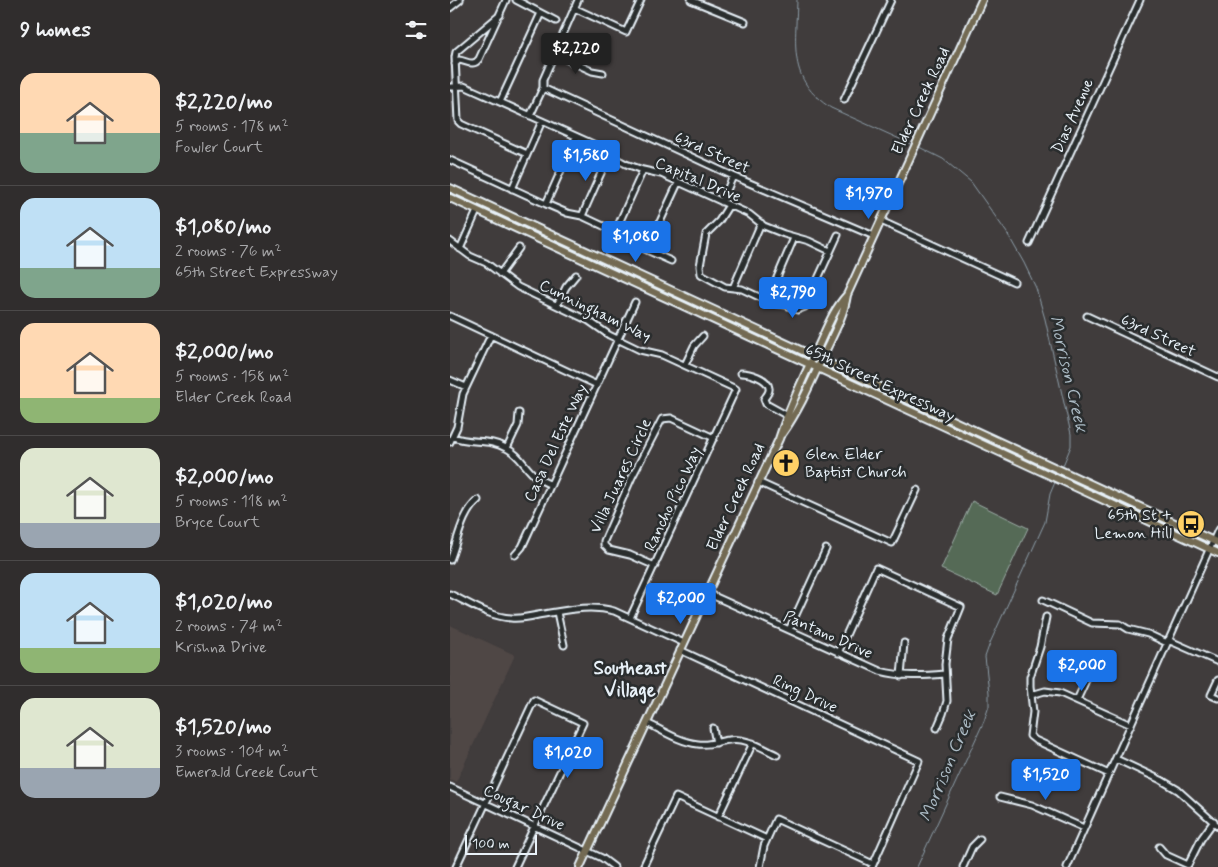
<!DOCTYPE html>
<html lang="en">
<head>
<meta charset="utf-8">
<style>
	:root { --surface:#302d2d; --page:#383535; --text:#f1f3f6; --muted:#a8a8aa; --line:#4b4949; --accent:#1a73e8 }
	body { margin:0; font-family:Mynerve,sans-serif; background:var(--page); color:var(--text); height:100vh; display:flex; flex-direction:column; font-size:19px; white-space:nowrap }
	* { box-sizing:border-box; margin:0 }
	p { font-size:16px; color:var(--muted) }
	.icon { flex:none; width:28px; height:28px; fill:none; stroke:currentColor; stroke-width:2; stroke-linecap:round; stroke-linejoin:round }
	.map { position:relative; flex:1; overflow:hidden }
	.drawer { display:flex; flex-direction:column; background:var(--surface); width:450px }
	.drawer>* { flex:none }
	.scale { position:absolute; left:15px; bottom:12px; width:72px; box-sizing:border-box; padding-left:5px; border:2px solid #e8f1f8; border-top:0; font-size:14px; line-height:18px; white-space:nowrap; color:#e8f1f8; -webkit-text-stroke:4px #2a2d2e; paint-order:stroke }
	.price { position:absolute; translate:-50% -42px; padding:0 11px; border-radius:5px; background:var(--accent); color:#fff; font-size:16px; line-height:32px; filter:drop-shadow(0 1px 2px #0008) }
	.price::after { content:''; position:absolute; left:50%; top:30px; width:15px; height:11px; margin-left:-8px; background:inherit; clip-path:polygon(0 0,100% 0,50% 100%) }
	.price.selected { background:#222; color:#fff }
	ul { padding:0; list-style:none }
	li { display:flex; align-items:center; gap:15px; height:125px; padding:0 20px }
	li+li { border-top:1px solid var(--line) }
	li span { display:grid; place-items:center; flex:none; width:140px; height:100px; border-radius:15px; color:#555 }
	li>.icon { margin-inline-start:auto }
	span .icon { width:60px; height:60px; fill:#fffc; stroke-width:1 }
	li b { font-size:21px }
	h2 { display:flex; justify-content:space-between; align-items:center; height:60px; padding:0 20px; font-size:21px }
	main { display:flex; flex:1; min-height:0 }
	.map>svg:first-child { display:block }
	.built { fill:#4f4745 }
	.green { fill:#546b57; stroke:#9eaea8 }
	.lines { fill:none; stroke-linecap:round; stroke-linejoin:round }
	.stream { stroke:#8d9ea9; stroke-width:1 }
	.minor-casing { stroke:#e8f1f8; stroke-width:9 }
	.major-casing { stroke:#e8f1f8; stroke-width:10 }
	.minor { stroke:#2a2d2e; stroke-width:5 }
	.major { stroke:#736b52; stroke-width:6 }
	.labels { text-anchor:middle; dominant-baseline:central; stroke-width:5; stroke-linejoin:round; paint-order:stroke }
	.street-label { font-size:16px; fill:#e8f1f8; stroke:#2a2d2e }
	.poi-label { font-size:16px; fill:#e8f1f8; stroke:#2a2d2e; text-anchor:start }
	.water-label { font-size:18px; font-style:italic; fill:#abbac4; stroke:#2a2d2e }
	.quarter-label { font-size:19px; font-weight:bold; fill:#e8f1f8; stroke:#2a2d2e }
</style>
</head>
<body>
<main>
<section class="drawer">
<h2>9 homes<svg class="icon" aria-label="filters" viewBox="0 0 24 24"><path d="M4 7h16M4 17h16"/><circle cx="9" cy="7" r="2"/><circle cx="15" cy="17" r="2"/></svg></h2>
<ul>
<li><span style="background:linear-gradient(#ffd9b3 60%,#7fa58c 0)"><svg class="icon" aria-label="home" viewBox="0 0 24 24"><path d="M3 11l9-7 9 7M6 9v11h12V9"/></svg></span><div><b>$2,220/mo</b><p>5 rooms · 178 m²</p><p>Fowler Court</p></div></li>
<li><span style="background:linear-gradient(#bfe0f5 70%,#7fa58c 0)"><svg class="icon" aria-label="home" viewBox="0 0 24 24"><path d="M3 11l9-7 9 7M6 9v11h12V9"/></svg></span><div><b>$1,080/mo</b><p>2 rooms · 76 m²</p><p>65th Street Expressway</p></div></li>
<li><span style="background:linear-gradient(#ffd9b3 75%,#8fb573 0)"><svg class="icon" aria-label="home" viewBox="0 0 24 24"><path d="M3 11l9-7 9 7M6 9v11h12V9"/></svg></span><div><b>$2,000/mo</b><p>5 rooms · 158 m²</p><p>Elder Creek Road</p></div></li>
<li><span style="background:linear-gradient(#dfe7d0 75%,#9aa5b1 0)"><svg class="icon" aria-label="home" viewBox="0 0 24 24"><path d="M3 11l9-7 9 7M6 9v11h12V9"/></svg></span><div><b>$2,000/mo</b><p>5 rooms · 118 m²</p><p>Bryce Court</p></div></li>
<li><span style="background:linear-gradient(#bfe0f5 75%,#8fb573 0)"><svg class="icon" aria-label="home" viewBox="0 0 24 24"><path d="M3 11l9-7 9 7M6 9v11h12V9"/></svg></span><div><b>$1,020/mo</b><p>2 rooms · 74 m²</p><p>Krishna Drive</p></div></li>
<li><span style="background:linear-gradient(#dfe7d0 70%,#9aa5b1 0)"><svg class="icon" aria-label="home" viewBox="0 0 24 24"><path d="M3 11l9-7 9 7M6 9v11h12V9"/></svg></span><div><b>$1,520/mo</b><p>3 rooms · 104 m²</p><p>Emerald Creek Court</p></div></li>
</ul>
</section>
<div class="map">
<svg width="768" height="867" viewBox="0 0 768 867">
	<rect width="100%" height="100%" fill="#403c3c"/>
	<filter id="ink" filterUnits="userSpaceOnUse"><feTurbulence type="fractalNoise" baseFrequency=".02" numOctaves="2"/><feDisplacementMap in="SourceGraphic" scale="10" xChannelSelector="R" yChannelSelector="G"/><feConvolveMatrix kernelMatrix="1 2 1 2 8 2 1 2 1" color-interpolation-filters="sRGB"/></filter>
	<g filter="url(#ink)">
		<!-- built -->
		<path class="built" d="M 0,625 L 65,655 L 6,782 L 0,779 Z"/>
		<!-- green -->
		<path class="green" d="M 522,501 L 578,528 L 547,595 L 491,569 Z"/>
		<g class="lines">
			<!-- stream -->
			<path class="stream" d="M 347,0 C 346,45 337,80 381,108 L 463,145
				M 469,147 L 493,159 L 521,182 L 557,233 L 574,263 L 586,288 L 595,319 L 621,434 L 621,446 L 612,468
				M 467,867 L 534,721 L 539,706 L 539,693 L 535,657 L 540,643 L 595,522 L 600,494 L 606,480"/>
			<!-- minor casing -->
			<g class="minor-casing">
				<path id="minor" d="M 66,0 L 106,21
					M 241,0 L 295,22
					M 0,8 L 10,0
					M 124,8 L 176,32 L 191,0
					M 50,15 L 6,52 L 5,57 L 8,121 L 11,124 L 77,154
					M 104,54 L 142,71 L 153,73
					M 5,64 L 9,60 C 17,61 23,67 29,59 L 56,0
					M 0,87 L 14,86 L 150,147 L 159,155 L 176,164 L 193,170 L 211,174 L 299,214 L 314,226 L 334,234 L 359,241 L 380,251
					M 93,88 L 283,176 L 424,236
					M 394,100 L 441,0
					M 50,102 L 91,13
					M 80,116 L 93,88 L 93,80 L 128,0
					M 0,160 L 96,204 L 117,213 L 132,216 L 162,230 L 179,242 L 221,261
					M 62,189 L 92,121
					M 272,202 L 283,176
					M 96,204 L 126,137
					M 279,205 L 269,221 L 256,234 L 250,266 L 251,274 L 275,287 L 292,289 L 322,303 L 336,305 L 347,310 L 355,307 L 388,235
					M 132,216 L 159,155
					M 431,221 L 564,282
					M 165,232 L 193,170
					M 0,241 L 20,256 L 36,263 L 68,287 L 139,321 L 159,335 L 190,350 L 212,355 L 286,389 L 180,618
					M 579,243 L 690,0
					M 10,249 L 27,211
					M 197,250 L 228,183
					M 50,274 L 69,248
					M 283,288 L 311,223
					M 317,301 L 344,238
					M 107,305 L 116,287 L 126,275
					M 0,316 L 147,385
					M 637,316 L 768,377
					M 235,365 L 244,346 L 253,336
					M 291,373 C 299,373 318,378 319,388 C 320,392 316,396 314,399 L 316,404 L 336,415
					M 0,380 L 16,387
					M 3,437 C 21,444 39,438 56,448 C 69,454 74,466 84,475 C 89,480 95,482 101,485
					M 0,442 L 7,427 L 13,394 L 41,335
					M 57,448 L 68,425 L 69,413
					M 308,482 L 442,543 L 467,490
					M 65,555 L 72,547 L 185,302
					M 0,560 C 8,541 11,514 28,500
					M 205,566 L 180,555 L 159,550 L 154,545 L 154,541 L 182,477 L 212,419 L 221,418 L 264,438
					M 257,593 L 430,671 C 452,677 472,676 495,674
					M 0,594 C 19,603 40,617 61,618 C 70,619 79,617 88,615 C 114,611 138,604 164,611 L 234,643
					M 593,600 L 642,623 L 670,624 L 678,629 L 698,634 L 717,643
					M 107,612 L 114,645
					M 596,617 L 590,647 L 580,677 L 580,686 L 583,712 L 580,736 L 585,740 L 659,774
					M 339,630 L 376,549
					M 718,640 L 768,662
					M 230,650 L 469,761 L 422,867
					M 388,653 L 426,568 L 511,607 L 498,639 L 495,664 L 497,701 L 493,714 L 487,728
					M 451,676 L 454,643
					M 768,680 L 761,695 L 768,698
					M 581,695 L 595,691 L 610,693 L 681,725
					M 627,700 L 638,676
					M 197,723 C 213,731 230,742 248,744 C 259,746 268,741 279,740 C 296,737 312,748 327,755
					M 263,728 L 266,743
					M 666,759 L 711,780 L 728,790 L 768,826
					M 0,787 L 152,858 L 164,867
					M 550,797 L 582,805 L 634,828
					M 268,817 L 303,743
					M 709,847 L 716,855 L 738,865 L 751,839 L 764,821
					M 6,867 L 84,700 L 133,723 L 65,867
					M 193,867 L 226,797 L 317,839
					M 310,867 L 314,846 L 326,819 L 423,864
					M 513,867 L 522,847 L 530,839
					M 617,867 L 768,530"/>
			</g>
			<!-- major casing -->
			<g class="major-casing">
				<path id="major" d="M 0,188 L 768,543
					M 0,198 L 768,553
					M 332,434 C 350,409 362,380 375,352 C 384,333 394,315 397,295 L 532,0
					M 130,867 L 329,439 C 339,408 353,378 367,349 C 376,330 383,310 397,295"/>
			</g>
			<!-- minor -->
			<use href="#minor" class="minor"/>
			<!-- major -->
			<use href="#major" class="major"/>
		</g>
	</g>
	<!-- icons -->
	<defs>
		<g id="church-disc" transform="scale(1.4375)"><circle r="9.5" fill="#ffd166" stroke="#2a2d2e"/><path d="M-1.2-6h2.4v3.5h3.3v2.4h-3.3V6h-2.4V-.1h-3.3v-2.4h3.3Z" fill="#111"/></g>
		<g id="bus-disc" transform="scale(1.4375)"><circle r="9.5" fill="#ffd166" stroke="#2a2d2e"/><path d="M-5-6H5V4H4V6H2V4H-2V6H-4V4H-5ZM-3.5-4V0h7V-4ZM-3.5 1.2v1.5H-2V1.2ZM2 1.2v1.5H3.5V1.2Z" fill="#111"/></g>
	</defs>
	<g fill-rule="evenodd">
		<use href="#church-disc" x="336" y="463"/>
		<use href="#bus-disc" x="741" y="524"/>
	</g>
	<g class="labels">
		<!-- street labels -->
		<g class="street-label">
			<text transform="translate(471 101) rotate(-65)">Elder Creek Road</text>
			<text transform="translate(623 116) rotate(-66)">Dias Avenue</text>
			<text transform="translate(262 153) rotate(24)">63rd Street</text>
			<text transform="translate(248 180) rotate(23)">Capital Drive</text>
			<text transform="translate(145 311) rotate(26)">Cunningham Way</text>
			<text transform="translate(708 336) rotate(25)">63rd Street</text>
			<text transform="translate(430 383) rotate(25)">65th Street Expressway</text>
			<text transform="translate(106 443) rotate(-65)">Casa Del Este Way</text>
			<text transform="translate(171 476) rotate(-65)">Villa Juares Circle</text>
			<text transform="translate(286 497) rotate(-65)">Elder Creek Road</text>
			<text transform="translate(223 499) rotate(-65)">Rancho Pico Way</text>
			<text transform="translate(378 635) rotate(24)">Pantano Drive</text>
			<text transform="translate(355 694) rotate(25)">Ring Drive</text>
			<text transform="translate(74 808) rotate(25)">Cougar Drive</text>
		</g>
		<!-- poi labels -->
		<g class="poi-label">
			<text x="355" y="454">Glen Elder<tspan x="355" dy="18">Baptist Church</tspan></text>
			<text x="722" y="515" text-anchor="end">65th St +<tspan x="722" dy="18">Lemon Hill</tspan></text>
		</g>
		<!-- water labels -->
		<g class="water-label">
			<text transform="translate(618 374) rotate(77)">Morrison Creek</text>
			<text transform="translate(498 766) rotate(-67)">Morrison Creek</text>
		</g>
		<!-- quarter labels -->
		<g class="quarter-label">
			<text x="180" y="668">Southeast<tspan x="180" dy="22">Village</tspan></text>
		</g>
	</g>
</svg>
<div class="scale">100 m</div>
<b class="price selected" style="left:126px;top:75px">$2,220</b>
<b class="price" style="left:136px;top:182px">$1,580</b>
<b class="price" style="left:419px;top:220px">$1,970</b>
<b class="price" style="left:186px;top:263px">$1,080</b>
<b class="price" style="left:343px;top:319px">$2,790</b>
<b class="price" style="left:231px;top:625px">$2,000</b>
<b class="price" style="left:632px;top:692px">$2,000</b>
<b class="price" style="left:118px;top:779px">$1,020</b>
<b class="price" style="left:596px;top:801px">$1,520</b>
</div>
</main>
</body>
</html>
